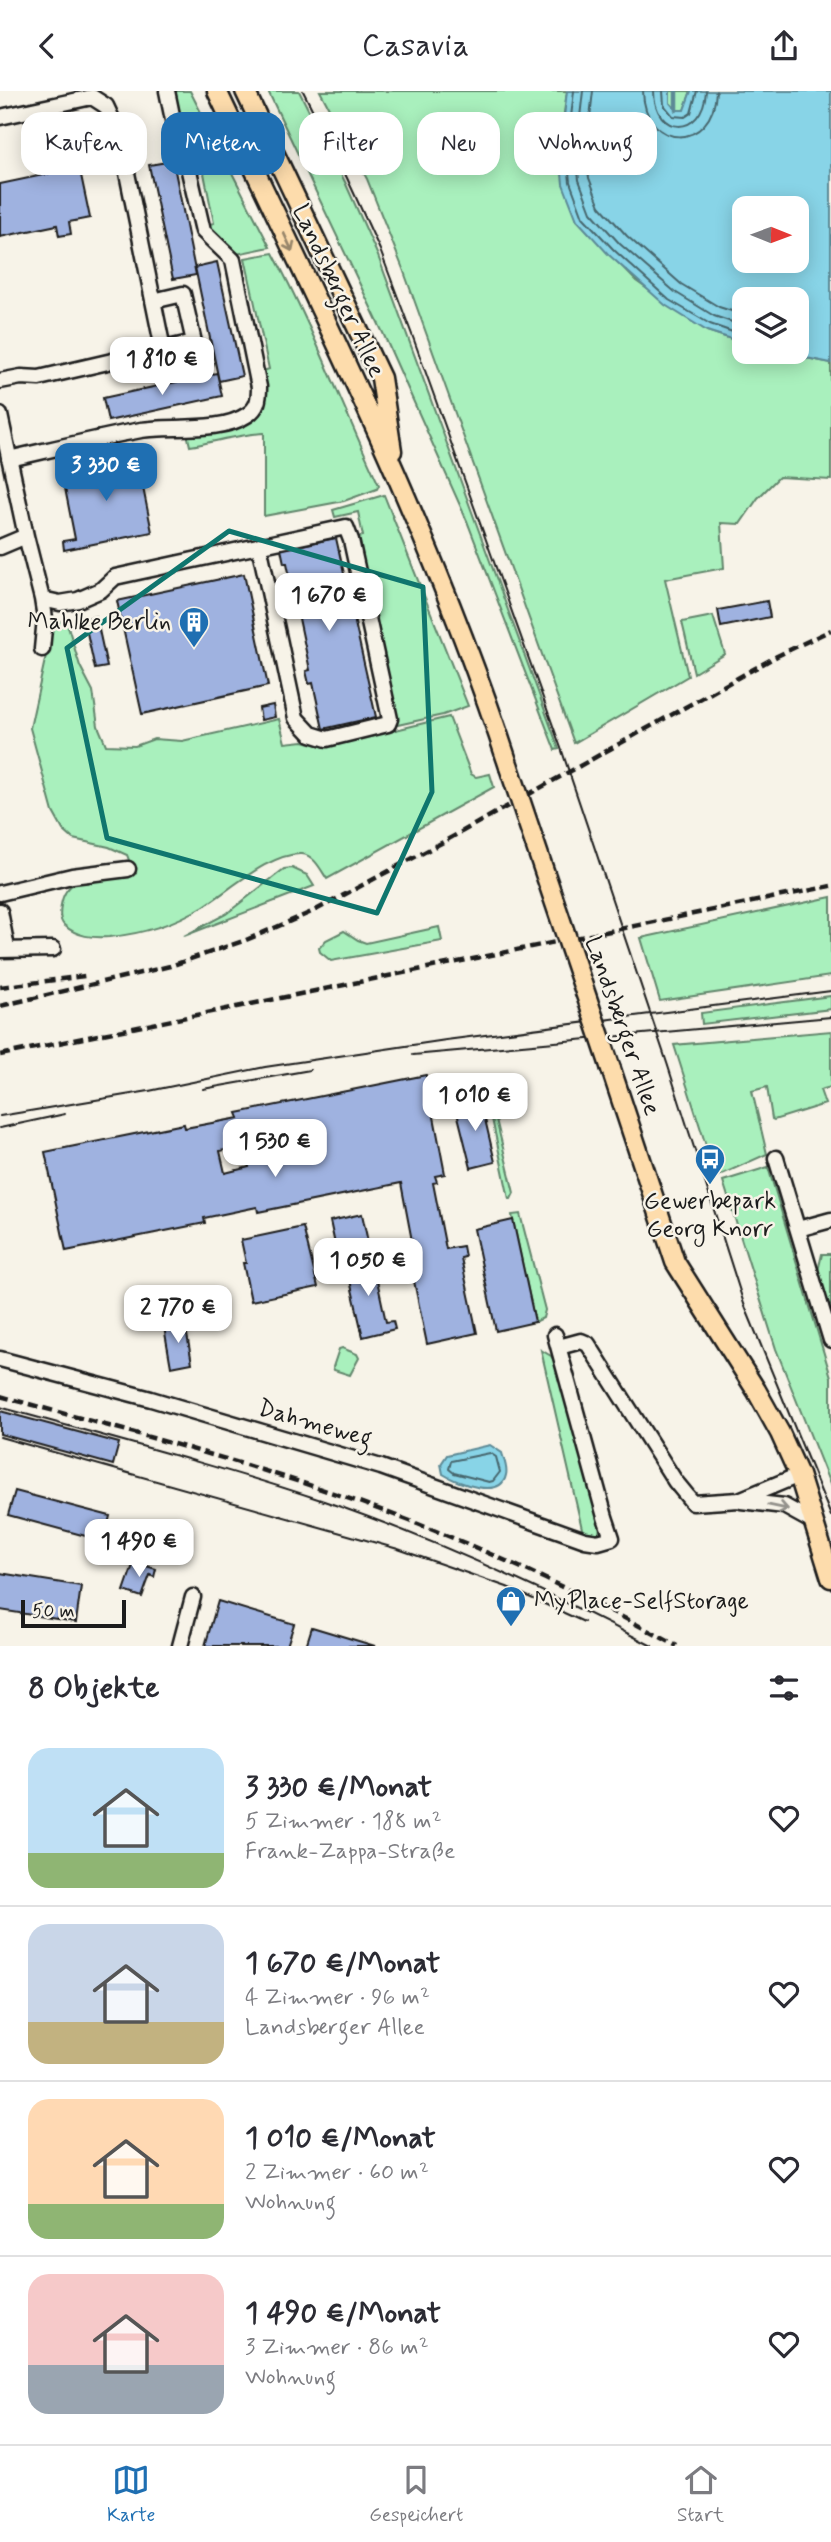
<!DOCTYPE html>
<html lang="de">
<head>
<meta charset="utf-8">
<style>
	:root { --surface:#fff; --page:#f7f7f7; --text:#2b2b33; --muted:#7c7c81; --line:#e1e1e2; --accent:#1f6fb2 }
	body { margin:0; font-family:Mynerve,sans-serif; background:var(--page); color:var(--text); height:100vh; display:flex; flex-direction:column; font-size:26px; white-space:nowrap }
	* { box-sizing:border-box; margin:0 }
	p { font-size:23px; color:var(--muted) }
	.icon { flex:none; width:38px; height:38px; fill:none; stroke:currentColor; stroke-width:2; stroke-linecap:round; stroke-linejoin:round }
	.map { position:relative; height:1555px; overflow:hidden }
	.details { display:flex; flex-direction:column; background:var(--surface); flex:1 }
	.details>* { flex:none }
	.top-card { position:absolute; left:21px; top:21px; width:789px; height:63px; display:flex; gap:14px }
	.needle { width:46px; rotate:91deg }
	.controls { position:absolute; left:732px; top:105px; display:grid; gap:14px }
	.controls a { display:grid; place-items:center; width:77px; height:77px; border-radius:14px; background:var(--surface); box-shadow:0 4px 18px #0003; font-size:35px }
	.scale { position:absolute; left:21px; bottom:18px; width:105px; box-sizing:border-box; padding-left:7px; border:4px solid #1c1c1c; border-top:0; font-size:19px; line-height:24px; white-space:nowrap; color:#1c1c1c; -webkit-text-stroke:5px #f7f3e8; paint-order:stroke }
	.price { position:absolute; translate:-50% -60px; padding:0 16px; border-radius:14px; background:#fff; color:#222; font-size:23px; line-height:46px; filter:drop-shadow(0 2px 4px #0008) }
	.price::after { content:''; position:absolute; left:50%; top:42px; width:21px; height:16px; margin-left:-10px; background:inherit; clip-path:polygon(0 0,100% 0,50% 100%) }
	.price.selected { background:var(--accent); color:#fff }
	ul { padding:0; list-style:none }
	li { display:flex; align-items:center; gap:21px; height:175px; padding:0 28px }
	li+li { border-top:2px solid var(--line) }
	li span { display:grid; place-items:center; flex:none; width:196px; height:140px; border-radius:21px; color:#555 }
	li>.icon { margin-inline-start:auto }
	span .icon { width:84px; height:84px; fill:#fffc; stroke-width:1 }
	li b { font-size:30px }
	h2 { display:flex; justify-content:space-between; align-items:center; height:84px; padding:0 28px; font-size:30px }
	.tag { padding:0 24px; border-radius:21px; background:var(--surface); box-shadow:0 4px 18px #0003; font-size:24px; line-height:63px }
	.tag.selected { background:var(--accent); color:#fff }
	header { display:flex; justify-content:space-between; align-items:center; height:91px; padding:0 28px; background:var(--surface); font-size:32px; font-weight:600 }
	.tab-bar { display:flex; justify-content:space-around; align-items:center; height:98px; border-top:2px solid var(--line); background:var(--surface); font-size:19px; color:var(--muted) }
	.tab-bar a { display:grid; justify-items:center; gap:4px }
	.tab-bar .selected { color:var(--accent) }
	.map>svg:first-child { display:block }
	.green { fill:#a9f0bd; stroke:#62866c; stroke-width:2 }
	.water { fill:#88d4e7; stroke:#5d8a96; stroke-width:2; fill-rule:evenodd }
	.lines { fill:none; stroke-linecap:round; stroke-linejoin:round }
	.shore { stroke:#47666d; stroke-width:2 }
	.stream { stroke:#5d8a96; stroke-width:4.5 }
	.building { fill:#9fb2e0; stroke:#1c1c1c; stroke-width:2; fill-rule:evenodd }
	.minor-casing { stroke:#1c1c1c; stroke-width:19 }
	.major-casing { stroke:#1c1c1c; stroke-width:23 }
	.minor { stroke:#f7f3e8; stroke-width:14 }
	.major { stroke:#fddcac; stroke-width:18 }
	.tram { stroke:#1c1c1c; stroke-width:2 }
	.rail { stroke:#1c1c1c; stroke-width:4.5; stroke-dasharray:10 5; stroke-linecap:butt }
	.major-bridge-casing { stroke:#1c1c1c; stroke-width:23; stroke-linecap:butt }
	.major-bridge { stroke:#fddcac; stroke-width:18 }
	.oneway { stroke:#98866b }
	.oneway2 { stroke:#94928c }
	.marked { fill:none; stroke:#0f766e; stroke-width:5; stroke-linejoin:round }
	.labels { text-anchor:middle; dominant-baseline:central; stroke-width:5; stroke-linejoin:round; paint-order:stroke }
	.street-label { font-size:24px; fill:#1c1c1c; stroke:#f7f3e8 }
	.poi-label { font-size:24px; fill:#1c1c1c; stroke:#f7f3e8; text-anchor:end }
</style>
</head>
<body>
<header><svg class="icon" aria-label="back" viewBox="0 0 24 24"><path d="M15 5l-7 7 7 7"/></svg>Casavia<svg class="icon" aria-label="share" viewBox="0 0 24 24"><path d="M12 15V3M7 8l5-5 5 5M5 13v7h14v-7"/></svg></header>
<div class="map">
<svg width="831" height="1555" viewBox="0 0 831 1555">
	<rect width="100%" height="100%" fill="#f7f3e8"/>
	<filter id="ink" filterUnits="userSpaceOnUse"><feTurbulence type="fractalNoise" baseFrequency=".0143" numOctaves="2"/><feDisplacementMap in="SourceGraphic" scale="14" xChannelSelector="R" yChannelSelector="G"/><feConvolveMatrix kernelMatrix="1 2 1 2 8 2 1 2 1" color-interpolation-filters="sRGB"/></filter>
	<g filter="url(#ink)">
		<!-- green -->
		<path class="green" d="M 175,0 L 190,0 L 270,156 L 232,164 L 205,134 L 214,132 L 203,77 L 192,79 L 179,49 L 185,47 Z
			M 268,0 L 299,0 L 345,91 L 378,165 L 559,658 L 555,659 L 467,430 L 383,242 Z
			M 320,0 L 567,0 L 564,22 L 577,129 L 636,190 L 707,240 L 744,252 L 744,261 L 776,261 L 831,272 L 831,389 L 779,386 L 758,407 L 740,433 L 721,432 L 724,477 L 665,488 L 688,585 L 574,652 L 403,178 L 367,88 Z
			M 670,0 L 691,0 L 684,19 L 676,19 L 670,12 Z
			M 273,162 C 313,237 343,317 379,394 L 377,398 L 344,410 L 264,425 L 264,342 C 240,343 215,351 190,355 L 187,342 L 246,328 L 260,281 L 269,278 L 245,167 Z
			M 384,404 L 468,615 L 443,624 L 393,635 L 354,447 L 363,445 L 358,421 L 335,426 L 333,419 Z
			M 713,525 L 725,563 L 694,582 L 682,531 Z
			M 64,529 L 66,529 L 80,575 L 93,600 L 98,635 L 106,654 L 135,655 L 154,648 L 182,650 L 279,628 L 285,652 L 303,650 L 326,656 L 449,626 L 471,683 L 476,686 L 490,683 L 494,696 L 327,788 C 321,779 314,764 302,763 C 271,761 230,799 204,815 C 176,832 143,843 109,846 C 93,847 77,846 64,834 C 59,829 60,821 61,814 C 67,777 104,793 130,784 L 132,777 L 127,764 L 109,756 L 73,748 L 63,739 L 53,721 L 30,637 L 52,537 L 56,532 Z
			M 292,777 L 307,784 L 314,795 L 184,845 L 226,823 L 284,778 Z
			M 831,806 L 831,885 L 660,910 L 641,847 Z
			M 439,836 L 442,850 L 331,870 L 320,861 L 319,857 L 326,849 L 344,840 L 358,849 L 366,852 Z
			M 831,905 L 831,918 L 702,933 L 701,922 Z
			M 831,940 L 831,996 L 820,999 L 825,1013 L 774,1029 L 772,1028 L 767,996 L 752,1000 L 767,1063 L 716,1086 L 674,954 Z
			M 491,1008 L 514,1102 L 511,1108 L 509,1108 L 488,1009 Z
			M 768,1076 L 831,1286 L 831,1396 L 776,1258 L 723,1090 Z
			M 520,1123 L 545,1219 L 543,1227 L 535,1231 L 512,1124 Z
			M 822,1163 L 831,1163 L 831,1230 L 817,1184 Z
			M 342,1257 L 357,1263 L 359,1267 L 350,1284 L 334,1279 L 333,1276 L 339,1258 Z
			M 541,1259 L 551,1265 L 560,1279 L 600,1436 L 599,1442 L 590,1445 L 583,1442 Z"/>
		<!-- water -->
		<path class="water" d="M 567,0 L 670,0 L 670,12 L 676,19 L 684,19 L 691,0 L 831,0 L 831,272 L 777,261 L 796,261 L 796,208 L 744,208 L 744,252 L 707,240 L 665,214 L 609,164 L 577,129 L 563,93 L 560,61 ZM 744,117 L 796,117 L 796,170 L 744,170 Z
			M 490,1354 L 502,1362 C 504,1369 508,1378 506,1384 C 501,1409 457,1392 443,1383 L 441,1373 L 447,1364 Z"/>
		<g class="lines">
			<!-- shore -->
			<path class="shore" d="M 574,0 L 567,61 L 570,91 L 583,126 L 614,159 L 669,209 L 710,233 L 744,245
				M 583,0 L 576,61 L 579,89 L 591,121 L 620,153 L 675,201 L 714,225 L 744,235
				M 593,0 L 586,61 L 589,87 L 600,115 L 627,145 L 681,193 L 719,216 L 744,224
				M 643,0 C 644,60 714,61 716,0
				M 654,0 C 654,46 703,47 706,0
				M 663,0 L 664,14 L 673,25 L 685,26 L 691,22 L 697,0
				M 490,1362 L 496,1366 L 500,1381 L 493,1390 L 489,1391 L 454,1382 L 449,1378 L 451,1370 Z"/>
			<!-- stream -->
			<path class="stream" d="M 676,19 L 676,0"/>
		</g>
		<!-- building -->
		<path class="building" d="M 78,70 L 90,127 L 69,131 L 71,143 L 59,145 L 57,134 L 0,146 L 0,93 L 48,83 L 47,77 Z
			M 173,70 L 196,184 L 173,188 L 149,74 Z
			M 217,171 L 242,285 L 219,290 L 195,176 Z
			M 217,282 L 222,305 L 108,330 L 103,307 Z
			M 149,357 L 152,372 L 142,375 L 139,359 Z
			M 137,367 L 152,441 L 64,459 L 63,450 L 75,448 L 62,382 Z
			M 336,447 L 376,626 L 323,638 L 313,592 L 309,593 L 306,580 L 310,579 L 297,518 L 292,519 L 289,506 L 294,505 L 287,472 L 284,472 L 281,458 Z
			M 244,483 L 268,595 L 142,623 L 117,510 Z
			M 767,510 L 770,526 L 721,536 L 718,519 Z
			M 96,525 L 107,576 L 95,578 L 84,528 Z
			M 273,614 L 275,626 L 261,629 L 259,617 Z
			M 426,984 L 445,1083 L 435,1085 L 437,1091 L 433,1092 L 446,1158 L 463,1155 L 465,1166 L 461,1167 L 477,1242 L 427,1253 L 409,1166 L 415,1165 L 414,1159 L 411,1159 L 409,1151 L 412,1150 L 401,1092 L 258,1121 L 257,1116 L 204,1127 L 205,1132 L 66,1160 L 45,1061 L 184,1033 L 185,1037 L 239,1027 L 237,1022 ZM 245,1055 L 249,1076 L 225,1082 L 220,1060 Z
			M 480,1007 L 495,1071 L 471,1077 L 455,1013 Z
			M 362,1123 L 368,1151 L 336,1158 L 330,1130 Z
			M 513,1129 L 535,1231 L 496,1240 L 474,1138 Z
			M 303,1136 L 318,1196 L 251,1210 L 243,1172 L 246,1172 L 241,1149 Z
			M 372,1166 L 386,1231 L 393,1230 L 395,1238 L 363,1246 L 346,1172 Z
			M 185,1232 L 192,1272 L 171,1276 L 164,1236 Z
			M 0,1320 L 119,1352 L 113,1374 L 0,1343 Z
			M 15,1400 L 110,1425 L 104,1450 L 8,1424 Z
			M 134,1471 L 156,1478 L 154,1486 L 150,1484 L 142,1506 L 124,1500 Z
			M 0,1482 L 81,1495 L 76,1531 L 0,1519 Z
			M 218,1510 L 294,1533 L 287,1555 L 205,1555 Z
			M 312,1536 L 375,1555 L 306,1555 Z"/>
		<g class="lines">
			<!-- minor casing -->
			<g class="minor-casing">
				<path id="minor" d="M 0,26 L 92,6 L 106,15 L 119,43 L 163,258
					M 0,290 L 21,286 L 39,287 L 194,251 L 183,203 L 153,210
					M 0,324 L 26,445 L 42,508 L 45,527 L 42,558
					M 9,368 C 53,358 97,347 141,339 C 171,334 220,342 247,324 C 258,317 259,308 259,296 L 233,169 L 203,140 L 189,80 L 179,58 L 167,0
					M 0,456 L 26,445
					M 42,508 L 60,512 L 78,509 L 101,499 L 115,486 L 138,481 L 346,436 L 351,449 L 390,628 L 388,633 L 327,648 L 311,643 L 296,627 L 259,454
					M 0,802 L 72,785 L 128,778
					M 0,820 L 7,857
					M 0,859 L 53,858
					M 776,1067 L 831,1249
					M 798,1138 L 831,1129
					M 559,1256 L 581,1250 L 588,1253 L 675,1390 L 693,1412 L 739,1409 L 799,1384
					M 0,1268 L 151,1308 L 381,1376 L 585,1449 L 598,1451 L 612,1447 L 605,1426 L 555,1244
					M 741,1410 L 784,1415 L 813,1431
					M 180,1555 L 193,1506"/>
			</g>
			<!-- major casing -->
			<g class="major-casing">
				<path id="major" d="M 217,0 C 322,222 433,442 509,676
					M 245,0 L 381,287 L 392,360
					M 611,978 L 675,1171 L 756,1299 L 780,1342 L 799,1384 L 831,1487"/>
			</g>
			<!-- minor -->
			<use href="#minor" class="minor"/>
			<!-- major -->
			<use href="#major" class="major"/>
			<!-- tram -->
			<path class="tram" d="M 303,0 L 347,87 L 380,159 L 414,249 L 561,657 L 667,972 L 744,1213 L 831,1425
				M 413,964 L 831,926
				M 203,998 L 310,979
				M 0,1025 L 149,1000 L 265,976 L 446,949 L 831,900
				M 0,1037 L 65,1023
				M 0,1316 C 107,1346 216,1374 321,1409 C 435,1448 545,1499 652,1555
				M 0,1346 L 398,1458 L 507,1496 L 584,1531"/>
			<!-- rail -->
			<path class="rail" d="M 0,896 L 85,885
				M 0,915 L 170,875 L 246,849 L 314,820 L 445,750 L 777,565 L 831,539
				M 0,964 L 831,795
				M 0,1305 C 133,1342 268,1376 397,1425 C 493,1461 587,1506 677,1555"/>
			<!-- major-bridge casing -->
			<g class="major-bridge-casing">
				<path id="major-bridge" d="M 509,676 L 611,978"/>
			</g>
			<!-- major-bridge -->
			<use href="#major-bridge" class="major-bridge"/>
		</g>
		<!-- one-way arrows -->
		<defs><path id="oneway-shaft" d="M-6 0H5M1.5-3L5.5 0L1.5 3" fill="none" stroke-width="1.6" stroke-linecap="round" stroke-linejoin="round" transform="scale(1.75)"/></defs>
		<use class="oneway" href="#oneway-shaft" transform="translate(288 151) rotate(65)"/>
		<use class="oneway2" href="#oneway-shaft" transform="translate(778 1416) rotate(12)"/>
	</g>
	<!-- marked area -->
	<path class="marked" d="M 229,440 L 423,496 L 432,701 L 377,822 L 107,747 L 67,557 Z"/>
	<!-- icons -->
	<defs>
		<g id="building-pin" transform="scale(1.575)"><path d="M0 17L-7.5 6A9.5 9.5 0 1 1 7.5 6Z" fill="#1f6fb2" stroke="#f7f3e8"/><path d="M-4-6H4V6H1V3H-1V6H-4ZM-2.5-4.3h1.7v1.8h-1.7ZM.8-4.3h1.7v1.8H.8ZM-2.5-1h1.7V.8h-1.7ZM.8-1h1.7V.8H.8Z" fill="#fff"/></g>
		<g id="bus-pin" transform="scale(1.575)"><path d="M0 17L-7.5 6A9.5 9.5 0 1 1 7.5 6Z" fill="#1f6fb2" stroke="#f7f3e8"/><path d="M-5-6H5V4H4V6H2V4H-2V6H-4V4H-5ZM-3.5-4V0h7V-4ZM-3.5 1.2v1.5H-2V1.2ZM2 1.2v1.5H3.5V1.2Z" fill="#fff"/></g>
		<g id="shop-pin" transform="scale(1.575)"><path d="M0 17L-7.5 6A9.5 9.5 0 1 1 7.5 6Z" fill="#1f6fb2" stroke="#f7f3e8"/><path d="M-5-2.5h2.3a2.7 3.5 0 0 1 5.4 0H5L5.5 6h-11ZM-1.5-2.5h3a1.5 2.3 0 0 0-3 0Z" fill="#fff"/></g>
	</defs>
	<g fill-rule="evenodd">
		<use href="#building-pin" x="194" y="531"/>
		<use href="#bus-pin" x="710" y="1068"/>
		<use href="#shop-pin" x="511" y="1510"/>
	</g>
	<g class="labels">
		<!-- street labels -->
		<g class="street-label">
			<text transform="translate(338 200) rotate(65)">Landsberger Allee</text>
			<text transform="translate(622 935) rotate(71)">Landsberger Allee</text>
			<text transform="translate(315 1333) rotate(16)">Dahmeweg</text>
		</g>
		<!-- poi labels -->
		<g class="poi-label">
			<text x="171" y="531">Mahlke Berlin</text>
			<text x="710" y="1110" text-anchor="middle">Gewerbepark<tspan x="710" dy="28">Georg Knorr</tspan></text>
			<text x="534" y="1510" text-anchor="start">MyPlace-SelfStorage</text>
		</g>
	</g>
</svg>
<div class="controls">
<a><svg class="needle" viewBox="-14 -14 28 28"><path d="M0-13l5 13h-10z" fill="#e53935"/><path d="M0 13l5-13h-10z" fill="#7c7c81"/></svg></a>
<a><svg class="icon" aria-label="layers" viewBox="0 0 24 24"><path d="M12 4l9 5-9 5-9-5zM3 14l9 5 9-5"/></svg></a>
</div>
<div class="scale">50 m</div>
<b class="price" style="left:162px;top:306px">1 810 €</b>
<b class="price selected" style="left:106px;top:412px">3 330 €</b>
<b class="price" style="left:329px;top:542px">1 670 €</b>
<b class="price" style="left:475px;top:1042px">1 010 €</b>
<b class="price" style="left:275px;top:1088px">1 530 €</b>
<b class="price" style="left:368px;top:1207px">1 050 €</b>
<b class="price" style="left:178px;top:1254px">2 770 €</b>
<b class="price" style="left:139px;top:1488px">1 490 €</b>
<div class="top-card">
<a class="tag">Kaufen</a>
<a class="tag selected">Mieten</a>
<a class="tag">Filter</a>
<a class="tag">Neu</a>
<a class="tag">Wohnung</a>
</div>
</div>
<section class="details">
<h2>8 Objekte<svg class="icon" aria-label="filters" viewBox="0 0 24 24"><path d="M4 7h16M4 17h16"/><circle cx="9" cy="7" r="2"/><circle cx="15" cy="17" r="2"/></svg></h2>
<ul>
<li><span style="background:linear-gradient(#bfe0f5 75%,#8fb573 0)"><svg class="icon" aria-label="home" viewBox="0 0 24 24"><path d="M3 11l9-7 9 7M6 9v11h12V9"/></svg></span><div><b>3 330 €/Monat</b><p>5 Zimmer · 188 m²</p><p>Frank-Zappa-Straße</p></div><svg class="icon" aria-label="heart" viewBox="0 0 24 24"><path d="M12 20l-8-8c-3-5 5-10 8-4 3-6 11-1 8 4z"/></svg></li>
<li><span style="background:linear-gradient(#c9d6e8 70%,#c2b280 0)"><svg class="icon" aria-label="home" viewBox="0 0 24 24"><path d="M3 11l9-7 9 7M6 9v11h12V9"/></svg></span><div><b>1 670 €/Monat</b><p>4 Zimmer · 96 m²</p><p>Landsberger Allee</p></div><svg class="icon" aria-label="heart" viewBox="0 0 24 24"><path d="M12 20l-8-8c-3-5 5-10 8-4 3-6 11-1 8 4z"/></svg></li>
<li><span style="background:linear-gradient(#ffd9b3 75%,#8fb573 0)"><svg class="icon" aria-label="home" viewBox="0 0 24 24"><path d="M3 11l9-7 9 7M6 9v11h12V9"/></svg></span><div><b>1 010 €/Monat</b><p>2 Zimmer · 60 m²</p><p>Wohnung</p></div><svg class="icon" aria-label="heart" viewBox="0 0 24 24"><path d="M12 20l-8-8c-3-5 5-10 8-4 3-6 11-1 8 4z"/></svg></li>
<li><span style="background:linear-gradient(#f6c9c9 65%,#9aa5b1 0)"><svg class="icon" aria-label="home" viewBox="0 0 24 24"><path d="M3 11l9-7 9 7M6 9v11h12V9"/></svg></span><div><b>1 490 €/Monat</b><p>3 Zimmer · 86 m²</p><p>Wohnung</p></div><svg class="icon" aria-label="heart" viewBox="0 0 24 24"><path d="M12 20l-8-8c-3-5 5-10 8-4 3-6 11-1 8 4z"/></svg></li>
</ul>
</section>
<nav class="tab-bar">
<a class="selected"><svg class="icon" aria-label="map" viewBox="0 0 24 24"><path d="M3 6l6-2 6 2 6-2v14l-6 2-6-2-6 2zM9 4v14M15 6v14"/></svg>Karte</a>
<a><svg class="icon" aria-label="saved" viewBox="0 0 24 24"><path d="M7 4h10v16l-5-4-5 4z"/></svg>Gespeichert</a>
<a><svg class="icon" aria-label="home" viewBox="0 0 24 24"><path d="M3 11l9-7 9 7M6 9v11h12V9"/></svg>Start</a>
</nav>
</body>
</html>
